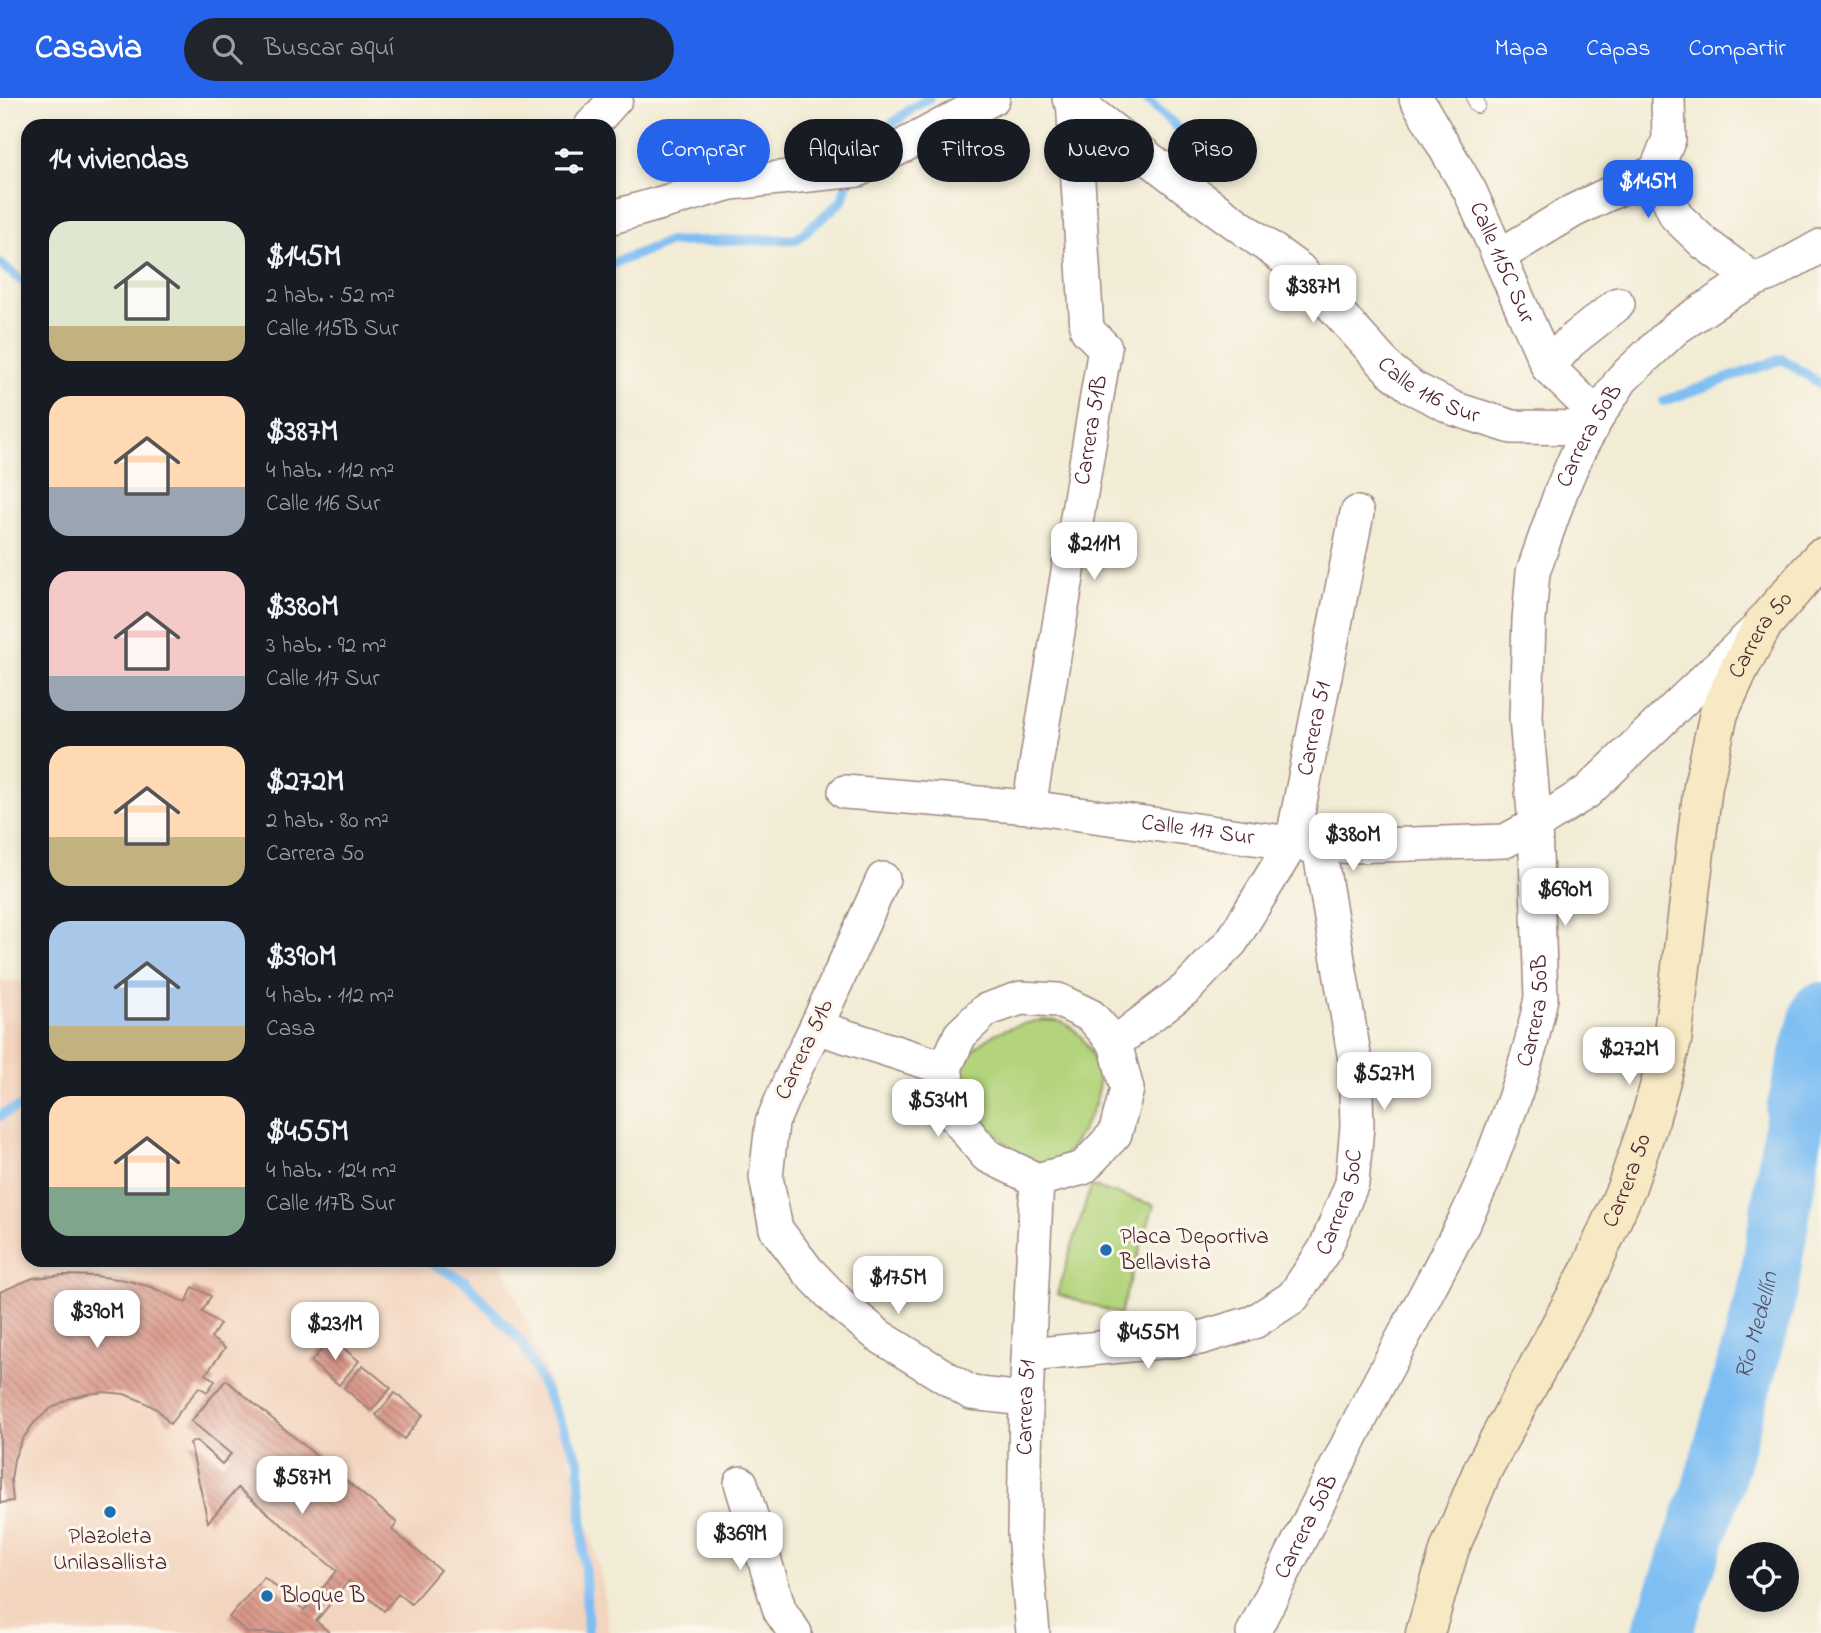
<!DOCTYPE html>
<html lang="es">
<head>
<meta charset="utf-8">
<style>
	:root { --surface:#171b24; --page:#20242c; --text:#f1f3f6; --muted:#9ea1a6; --accent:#2563eb }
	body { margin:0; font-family:"Indie Flower",sans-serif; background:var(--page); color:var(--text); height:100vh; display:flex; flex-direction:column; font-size:26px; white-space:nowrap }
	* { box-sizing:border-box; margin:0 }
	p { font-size:23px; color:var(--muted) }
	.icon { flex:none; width:38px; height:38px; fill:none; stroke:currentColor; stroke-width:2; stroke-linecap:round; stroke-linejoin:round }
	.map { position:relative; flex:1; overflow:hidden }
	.details { position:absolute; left:21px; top:21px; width:595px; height:1148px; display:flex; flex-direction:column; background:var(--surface); border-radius:21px; box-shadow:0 4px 10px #0003 }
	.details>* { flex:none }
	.hud { position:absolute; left:637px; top:21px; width:665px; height:63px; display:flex; gap:14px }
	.fabs { position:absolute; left:1729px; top:1444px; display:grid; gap:14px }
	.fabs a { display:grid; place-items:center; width:70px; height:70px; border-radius:50%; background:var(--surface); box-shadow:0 4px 10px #0003; font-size:35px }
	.price { position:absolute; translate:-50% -60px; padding:0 16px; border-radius:14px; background:#fff; color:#222; font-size:23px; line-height:46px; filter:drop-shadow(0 2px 4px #0008) }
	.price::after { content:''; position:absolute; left:50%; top:42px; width:21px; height:16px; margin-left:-10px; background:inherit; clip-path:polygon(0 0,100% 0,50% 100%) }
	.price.current { background:var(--accent); color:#fff }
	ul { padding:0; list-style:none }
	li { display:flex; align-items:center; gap:21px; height:175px; padding:0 28px }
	li span { display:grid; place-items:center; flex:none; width:196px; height:140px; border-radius:21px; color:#555 }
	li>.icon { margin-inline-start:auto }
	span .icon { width:84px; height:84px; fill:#fffc; stroke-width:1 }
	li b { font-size:30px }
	h2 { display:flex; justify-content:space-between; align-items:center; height:84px; padding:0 28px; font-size:30px }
	.tag { padding:0 24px; border-radius:32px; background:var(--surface); box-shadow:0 4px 10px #0003; font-size:24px; line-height:63px }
	.tag.current { background:var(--accent); color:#fff }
	header { display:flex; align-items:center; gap:42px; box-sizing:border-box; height:98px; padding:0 35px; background:var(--accent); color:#fff }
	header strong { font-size:33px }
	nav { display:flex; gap:38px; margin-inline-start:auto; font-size:24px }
	.search { width:490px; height:63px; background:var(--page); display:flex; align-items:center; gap:18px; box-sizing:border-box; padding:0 24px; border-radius:38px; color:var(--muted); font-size:26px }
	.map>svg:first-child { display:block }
	.built { fill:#f3d4be }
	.green { fill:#b3d47c; stroke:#7e7a54; stroke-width:2 }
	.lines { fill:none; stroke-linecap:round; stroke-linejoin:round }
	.stream { stroke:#7ebef3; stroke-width:10 }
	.river { stroke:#7ebef3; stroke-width:60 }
	.building { fill:url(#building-back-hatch) }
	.service-casing { stroke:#9e8680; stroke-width:18 }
	.minor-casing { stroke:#9e8680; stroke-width:36 }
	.secondary-casing { stroke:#9e8680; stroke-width:41 }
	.service { stroke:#fff; stroke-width:16 }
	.minor { stroke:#fff; stroke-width:33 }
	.secondary { stroke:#f7e9c3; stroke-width:38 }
	.poi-dot { fill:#1f6fb2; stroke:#fbf7ec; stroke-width:2.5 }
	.labels { text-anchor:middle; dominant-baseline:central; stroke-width:6; stroke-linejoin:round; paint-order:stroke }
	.street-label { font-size:23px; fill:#4a1f2b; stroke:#fbf7ec }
	.poi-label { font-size:23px; fill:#4a1f2b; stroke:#fbf7ec; text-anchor:start }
	.water-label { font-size:24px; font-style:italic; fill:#5a4f67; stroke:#fbf7ec }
</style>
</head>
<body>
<header>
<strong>Casavia</strong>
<div class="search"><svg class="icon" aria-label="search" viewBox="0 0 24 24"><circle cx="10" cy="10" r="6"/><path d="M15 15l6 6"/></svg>Buscar aquí</div>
<nav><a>Mapa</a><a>Capas</a><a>Compartir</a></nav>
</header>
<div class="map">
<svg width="1821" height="1535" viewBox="0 0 1821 1535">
	<defs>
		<pattern id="building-back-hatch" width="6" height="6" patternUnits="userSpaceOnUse" patternTransform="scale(1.75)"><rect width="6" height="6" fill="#da988a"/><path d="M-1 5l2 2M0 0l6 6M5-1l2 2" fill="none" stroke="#b37b71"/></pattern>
	</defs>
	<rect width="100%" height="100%" fill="#fbf7ec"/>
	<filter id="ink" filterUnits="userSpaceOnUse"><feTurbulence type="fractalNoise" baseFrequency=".0143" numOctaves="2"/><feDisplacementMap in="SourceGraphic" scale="14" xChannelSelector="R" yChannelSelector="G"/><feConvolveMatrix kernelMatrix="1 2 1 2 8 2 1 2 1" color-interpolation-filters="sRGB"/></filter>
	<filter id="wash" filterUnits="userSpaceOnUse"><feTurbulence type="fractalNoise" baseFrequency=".00686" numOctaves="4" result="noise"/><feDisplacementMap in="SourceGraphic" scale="28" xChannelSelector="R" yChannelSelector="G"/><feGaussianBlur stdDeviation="1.57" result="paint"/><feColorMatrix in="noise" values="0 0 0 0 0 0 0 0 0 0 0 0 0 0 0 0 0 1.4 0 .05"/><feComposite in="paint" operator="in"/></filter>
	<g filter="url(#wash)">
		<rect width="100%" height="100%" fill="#f2ecd5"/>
		<!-- built -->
		<path class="built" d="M 0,882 L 28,884 L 28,1162 L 501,1162 L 545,1269 L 600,1470 L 609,1535 L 0,1535 Z"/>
		<!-- green -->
		<path class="green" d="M 1043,922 C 1049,923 1058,922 1064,925 C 1088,937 1103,974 1097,999 C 1093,1013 1084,1029 1076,1042 C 1070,1050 1064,1061 1054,1065 C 1040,1072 1013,1052 1003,1043 C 988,1030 972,1010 965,991 C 963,985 961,977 960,970 C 979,938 1007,927 1043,922 Z
			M 1091,1088 L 1154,1107 L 1120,1216 L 1057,1196 Z"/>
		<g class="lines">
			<!-- stream -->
			<path class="stream" d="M 1146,0 L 1186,38
				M 855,55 L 911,11 L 929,0
				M 0,166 L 28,187
				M 609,167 L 668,144 L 797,141 L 842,103 L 848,81
				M 1664,303 L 1782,261 L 1821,286
				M 0,1018 L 4,1015 L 28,1006
				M 425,1162 L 465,1183 L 523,1246 L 579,1363 L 588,1535"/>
			<!-- river -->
			<path class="river" id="s1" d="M 1662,1535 L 1712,1391 L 1768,1192 L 1797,1008 L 1821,914"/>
		</g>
		<g id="blocks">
			<!-- building -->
			<path class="building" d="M 64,1177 L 95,1178 L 125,1182 L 151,1189 L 186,1205 L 193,1189 L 211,1198 L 202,1214 L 220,1226 L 211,1240 L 225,1250 L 206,1276 L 215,1283 L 207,1294 L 199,1289 L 170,1326 L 158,1312 L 142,1303 L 124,1296 L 105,1294 L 87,1296 L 68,1301 L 50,1311 L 34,1325 L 22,1342 L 14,1361 L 11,1382 L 13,1403 L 0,1405 L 0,1194 L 33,1180 Z
				M 331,1240 L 359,1263 L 339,1287 L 311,1264 Z
				M 363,1267 L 391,1290 L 371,1313 L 344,1290 Z
				M 226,1282 L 397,1425 L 392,1432 L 440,1472 L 411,1506 L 398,1496 L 384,1513 L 349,1483 L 316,1523 L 330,1535 L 248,1535 L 229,1519 L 264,1479 L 304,1512 L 337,1473 L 238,1390 L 208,1424 L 190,1345 L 196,1343 L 222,1366 L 231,1356 L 191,1323 Z
				M 395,1295 L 423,1317 L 404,1341 L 376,1317 Z"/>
		</g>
	</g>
	<g filter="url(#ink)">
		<use href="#blocks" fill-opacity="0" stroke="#9e8680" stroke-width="2"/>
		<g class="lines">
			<!-- service casing -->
			<g class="service-casing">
				<path id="service" d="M 1475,0 L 1477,7"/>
			</g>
			<!-- minor casing -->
			<g class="minor-casing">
				<g id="minor">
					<path id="s2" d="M 1069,0 L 1073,1 L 1187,90 L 1299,171 L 1390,272 L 1413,290 L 1455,311 L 1512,329 L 1592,330"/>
					<path id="s3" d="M 1416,0 L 1470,93 L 1548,269 L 1598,318"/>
					<path d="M 1668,0 L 1669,41 L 1656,73 L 1676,118 L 1704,145 L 1754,182"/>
					<path d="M 591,28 L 616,0"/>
					<path d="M 609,120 L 731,85 L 858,72 L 993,0"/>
					<path d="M 1499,158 L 1573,113 L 1656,73"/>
					<path d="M 1548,269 L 1570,244 L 1618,206"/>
					<path id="s4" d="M 845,694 L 1029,709 L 1319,749 L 1505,743 L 1535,727 L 1587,694 L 1753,535"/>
					<path id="s5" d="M 1029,709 L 1105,250 L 1087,232 L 1073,1"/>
					<path d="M 883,781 L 816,929 L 791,980 L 772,1025 L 766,1079 L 776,1131 L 808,1173 L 839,1205 L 879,1238 L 971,1295 L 1026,1301"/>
					<path d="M 1021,900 L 1058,902 L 1091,918 L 1115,945 L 1127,991 L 1115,1036 L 1083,1070 L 1037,1082 L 986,1057 L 953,1016 L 945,970 L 960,937 L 986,912 Z"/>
					<path d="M 816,929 L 945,970"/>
					<path id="s6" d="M 1115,945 L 1187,890 L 1232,843 L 1292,745 L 1357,415"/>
					<path id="s7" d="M 1029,1257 L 1200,1240 L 1254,1224 L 1293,1199 L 1325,1151 L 1352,1085 L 1357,1028 L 1355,962 L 1319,749"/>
					<path d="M 741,1385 L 780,1513 L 795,1535"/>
					<path id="s8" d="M 1033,1535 L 1024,1436 L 1026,1301 L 1037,1082"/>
					<path id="s9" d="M 1253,1535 L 1371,1300 L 1466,1120 L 1484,1081 L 1514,1001 L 1531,946 L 1541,900 L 1535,727 L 1526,620 L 1529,522 L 1533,474 L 1562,391 L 1577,356 L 1598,318 L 1622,281 L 1676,230 L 1729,195 L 1754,182 L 1772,175 L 1821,148"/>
				</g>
			</g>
			<!-- secondary casing -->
			<g class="secondary-casing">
				<g id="secondary">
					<path id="s10" d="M 1425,1535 L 1450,1450 L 1483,1371 L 1590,1172 L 1627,1088 L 1651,1018 L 1672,943 L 1703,688 L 1719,615 L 1739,571 L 1764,525 L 1821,460"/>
				</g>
			</g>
			<!-- service -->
			<use href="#service" class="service"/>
			<!-- minor -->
			<use href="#minor" class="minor"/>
			<!-- secondary -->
			<use href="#secondary" class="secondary"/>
		</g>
	</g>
	<!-- markers -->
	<g class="poi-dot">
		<circle cx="1106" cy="1152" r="7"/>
		<circle cx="110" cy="1414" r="7"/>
		<circle cx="267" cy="1498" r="7"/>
	</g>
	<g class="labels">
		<!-- street labels -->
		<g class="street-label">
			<text stroke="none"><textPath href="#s3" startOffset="186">Calle 115C Sur</textPath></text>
			<text stroke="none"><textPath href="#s2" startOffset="467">Calle 116 Sur</textPath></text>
			<text stroke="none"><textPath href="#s5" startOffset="382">Carrera 51B</textPath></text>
			<text stroke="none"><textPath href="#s9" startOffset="1274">Carrera 50B</textPath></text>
			<text stroke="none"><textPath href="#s10" startOffset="1064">Carrera 50</textPath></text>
			<text stroke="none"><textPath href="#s6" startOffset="387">Carrera 51</textPath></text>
			<text stroke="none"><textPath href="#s4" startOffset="355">Calle 117 Sur</textPath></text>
			<text stroke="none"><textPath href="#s9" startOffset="686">Carrera 50B</textPath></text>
			<text transform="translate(805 952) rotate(-65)">Carrera 51b</text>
			<text stroke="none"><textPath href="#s10" startOffset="497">Carrera 50</textPath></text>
			<text stroke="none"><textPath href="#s7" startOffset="382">Carrera 50C</textPath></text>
			<text stroke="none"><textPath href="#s8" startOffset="226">Carrera 51</textPath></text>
			<text stroke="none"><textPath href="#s9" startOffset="119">Carrera 50B</textPath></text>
		</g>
		<!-- poi labels -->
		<g class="poi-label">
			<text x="1120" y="1139">Placa Deportiva<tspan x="1120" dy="26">Bellavista</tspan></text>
			<text x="110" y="1439" text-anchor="middle">Plazoleta<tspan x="110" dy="26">Unilasallista</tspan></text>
			<text x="281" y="1498">Bloque B</text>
		</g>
		<!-- water labels -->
		<g class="water-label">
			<text stroke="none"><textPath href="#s1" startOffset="322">Río Medellín</textPath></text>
		</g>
	</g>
</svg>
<div class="fabs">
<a><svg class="icon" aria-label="locate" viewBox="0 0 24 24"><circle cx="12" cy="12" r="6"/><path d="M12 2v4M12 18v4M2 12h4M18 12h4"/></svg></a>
</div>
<b class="price current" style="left:1648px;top:122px">$145M</b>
<b class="price" style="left:1313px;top:227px">$387M</b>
<b class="price" style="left:1094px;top:484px">$211M</b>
<b class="price" style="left:1353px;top:775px">$380M</b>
<b class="price" style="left:1565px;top:830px">$690M</b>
<b class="price" style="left:1629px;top:989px">$272M</b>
<b class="price" style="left:1384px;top:1014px">$527M</b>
<b class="price" style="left:938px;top:1041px">$534M</b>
<b class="price" style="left:898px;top:1218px">$175M</b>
<b class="price" style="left:97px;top:1252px">$390M</b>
<b class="price" style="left:335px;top:1264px">$231M</b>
<b class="price" style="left:1148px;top:1273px">$455M</b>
<b class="price" style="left:302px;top:1418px">$587M</b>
<b class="price" style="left:740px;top:1474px">$369M</b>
<div class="hud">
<a class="tag current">Comprar</a>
<a class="tag">Alquilar</a>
<a class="tag">Filtros</a>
<a class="tag">Nuevo</a>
<a class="tag">Piso</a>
</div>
<section class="details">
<h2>14 viviendas<svg class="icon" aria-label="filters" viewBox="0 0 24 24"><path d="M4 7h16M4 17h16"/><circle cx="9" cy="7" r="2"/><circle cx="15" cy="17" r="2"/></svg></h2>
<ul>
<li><span style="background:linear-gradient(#dfe7d0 75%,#c2b280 0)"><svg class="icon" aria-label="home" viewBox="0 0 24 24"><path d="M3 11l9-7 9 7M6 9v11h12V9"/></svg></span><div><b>$145M</b><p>2 hab. · 52 m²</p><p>Calle 115B Sur</p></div></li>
<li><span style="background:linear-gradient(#ffd9b3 65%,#9aa5b1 0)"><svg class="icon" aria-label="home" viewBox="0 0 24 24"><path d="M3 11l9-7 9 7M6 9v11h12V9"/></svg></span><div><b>$387M</b><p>4 hab. · 112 m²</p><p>Calle 116 Sur</p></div></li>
<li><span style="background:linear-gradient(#f6c9c9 75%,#9aa5b1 0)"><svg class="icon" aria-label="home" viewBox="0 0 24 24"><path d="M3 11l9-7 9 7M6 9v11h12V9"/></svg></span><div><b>$380M</b><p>3 hab. · 92 m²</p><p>Calle 117 Sur</p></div></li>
<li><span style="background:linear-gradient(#ffd9b3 65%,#c2b280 0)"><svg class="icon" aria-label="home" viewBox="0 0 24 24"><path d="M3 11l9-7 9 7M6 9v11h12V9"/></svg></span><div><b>$272M</b><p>2 hab. · 80 m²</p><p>Carrera 50</p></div></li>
<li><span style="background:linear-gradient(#a9c7e8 75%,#c2b280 0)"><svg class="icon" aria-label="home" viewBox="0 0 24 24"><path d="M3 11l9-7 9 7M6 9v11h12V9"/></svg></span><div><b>$390M</b><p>4 hab. · 112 m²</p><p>Casa</p></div></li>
<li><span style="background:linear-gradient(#ffd9b3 65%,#7fa58c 0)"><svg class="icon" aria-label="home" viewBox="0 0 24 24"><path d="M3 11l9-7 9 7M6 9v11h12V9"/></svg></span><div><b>$455M</b><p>4 hab. · 124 m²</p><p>Calle 117B Sur</p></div></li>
</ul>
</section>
</div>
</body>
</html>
